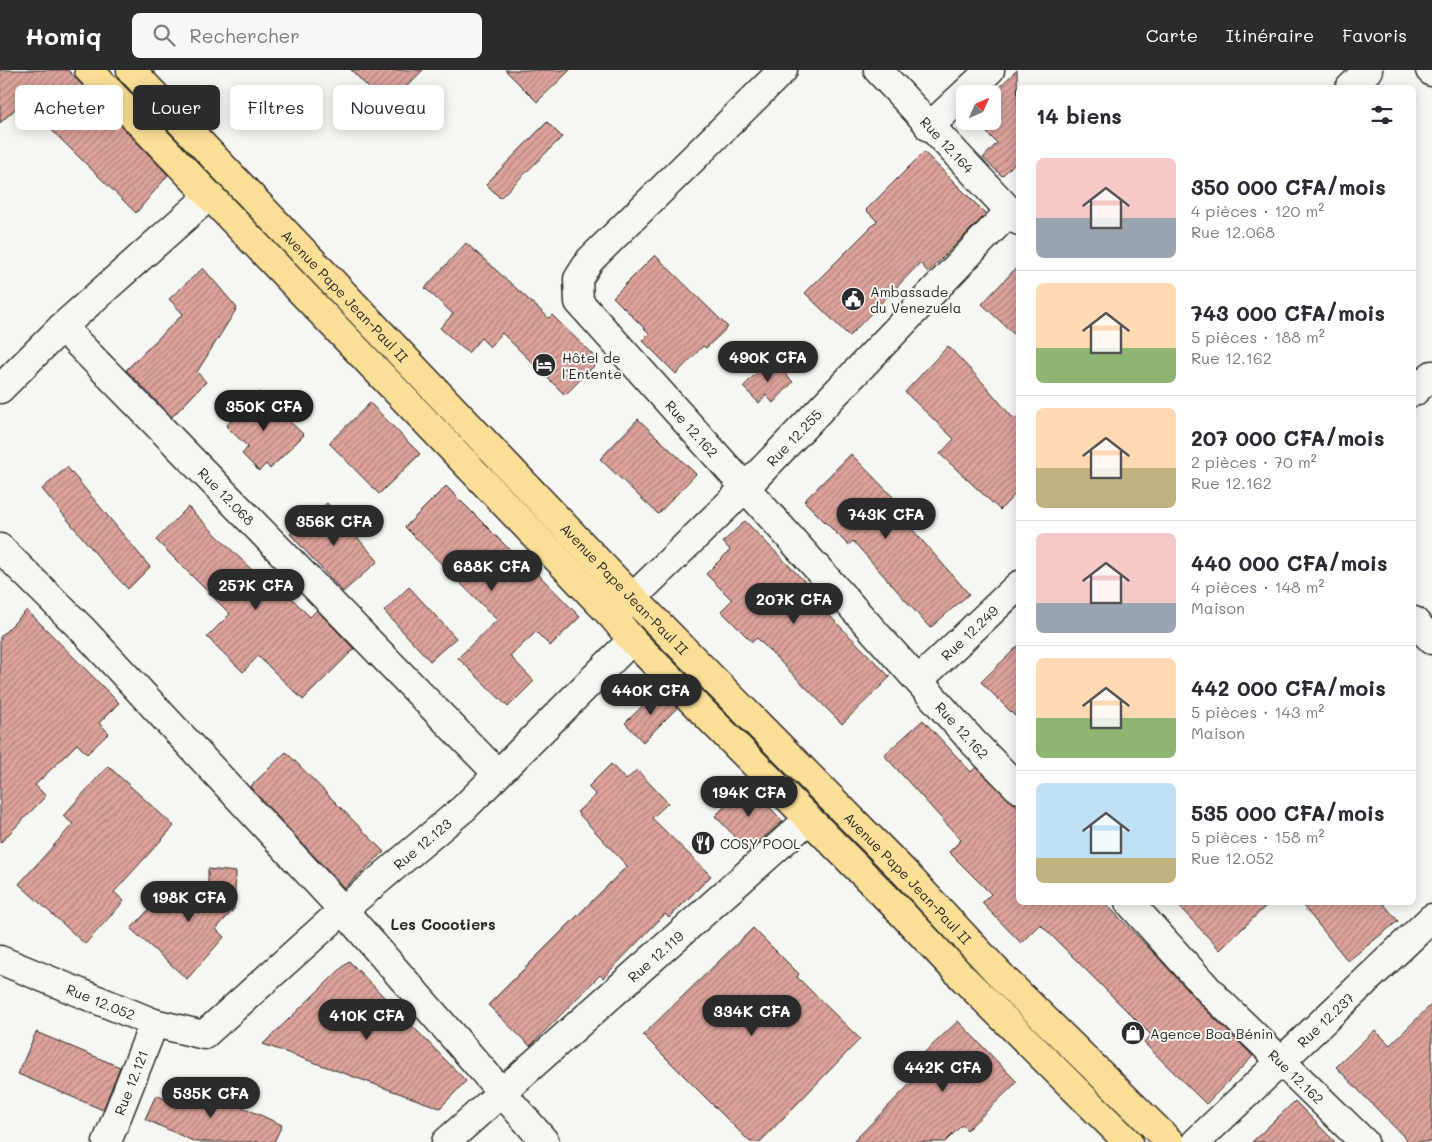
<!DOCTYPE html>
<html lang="fr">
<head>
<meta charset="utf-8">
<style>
	:root { --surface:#fff; --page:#f7f7f7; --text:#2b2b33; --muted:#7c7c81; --line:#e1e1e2; --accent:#2b2b2b }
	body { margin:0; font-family:Mali,sans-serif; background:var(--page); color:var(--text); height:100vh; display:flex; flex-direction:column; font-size:19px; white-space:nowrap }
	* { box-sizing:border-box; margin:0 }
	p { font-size:16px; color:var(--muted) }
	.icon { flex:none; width:28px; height:28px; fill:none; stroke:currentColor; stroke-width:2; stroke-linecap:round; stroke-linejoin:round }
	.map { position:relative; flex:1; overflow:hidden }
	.sheet { position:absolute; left:1016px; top:15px; width:400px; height:820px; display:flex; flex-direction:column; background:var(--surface); border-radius:8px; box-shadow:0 2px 12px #0003 }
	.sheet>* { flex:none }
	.top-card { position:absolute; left:15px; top:15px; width:475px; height:45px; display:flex; gap:10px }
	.needle { width:32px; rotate:45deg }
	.controls { position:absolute; left:956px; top:15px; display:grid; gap:10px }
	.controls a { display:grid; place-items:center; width:45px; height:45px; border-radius:8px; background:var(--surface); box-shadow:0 2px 12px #0003; font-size:25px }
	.price { position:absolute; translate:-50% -42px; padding:0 11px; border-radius:18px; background:var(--accent); color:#fff; font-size:16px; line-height:32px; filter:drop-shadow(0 1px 2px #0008) }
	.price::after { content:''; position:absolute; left:50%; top:30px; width:15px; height:11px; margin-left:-8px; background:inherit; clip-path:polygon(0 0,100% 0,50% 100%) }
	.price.selected { background:#222; color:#fff }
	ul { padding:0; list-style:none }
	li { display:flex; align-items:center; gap:15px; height:125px; padding:0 20px }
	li+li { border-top:1px solid var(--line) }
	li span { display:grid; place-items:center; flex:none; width:140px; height:100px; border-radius:8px; color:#555 }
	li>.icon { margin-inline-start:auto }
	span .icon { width:60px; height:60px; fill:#fffc; stroke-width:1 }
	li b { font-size:21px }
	h2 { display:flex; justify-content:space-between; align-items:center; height:60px; padding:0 20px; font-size:21px }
	.pill { padding:0 18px; border-radius:8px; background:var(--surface); box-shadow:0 2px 12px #0003; font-size:18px; line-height:45px }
	.pill.selected { background:var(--accent); color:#fff }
	header { display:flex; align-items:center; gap:30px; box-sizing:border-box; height:70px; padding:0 25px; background:var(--accent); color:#fff }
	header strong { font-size:24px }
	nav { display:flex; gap:28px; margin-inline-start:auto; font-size:18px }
	.search { width:350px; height:45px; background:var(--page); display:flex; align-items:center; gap:12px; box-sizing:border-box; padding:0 18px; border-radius:8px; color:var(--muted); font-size:19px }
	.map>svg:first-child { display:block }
	.building { fill:url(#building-hatch); stroke:#2b2b2b }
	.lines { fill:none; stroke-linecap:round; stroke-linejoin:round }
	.minor-casing { stroke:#2b2b2b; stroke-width:31 }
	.major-casing { stroke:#2b2b2b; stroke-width:31 }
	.minor { stroke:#f6f6f2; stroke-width:28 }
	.major { stroke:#fbdf96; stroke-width:28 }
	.labels { text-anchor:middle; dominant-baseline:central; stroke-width:4; stroke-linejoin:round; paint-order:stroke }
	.street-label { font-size:14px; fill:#2b2b2b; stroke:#f6f6f2 }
	.poi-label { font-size:14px; fill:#2b2b2b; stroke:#f6f6f2; text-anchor:start }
	.neighbourhood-label { font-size:15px; font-weight:bold; fill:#2b2b2b; stroke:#f6f6f2 }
</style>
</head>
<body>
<header>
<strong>Homiq</strong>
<div class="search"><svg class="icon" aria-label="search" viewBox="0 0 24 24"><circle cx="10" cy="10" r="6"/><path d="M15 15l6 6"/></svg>Rechercher</div>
<nav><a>Carte</a><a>Itinéraire</a><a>Favoris</a></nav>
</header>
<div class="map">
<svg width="1432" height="1072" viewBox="0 0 1432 1072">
	<defs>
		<pattern id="building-hatch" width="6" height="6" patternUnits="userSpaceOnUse" patternTransform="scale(1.25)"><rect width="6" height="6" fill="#dda39b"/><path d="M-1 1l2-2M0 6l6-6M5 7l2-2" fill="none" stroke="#b3857f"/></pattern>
	</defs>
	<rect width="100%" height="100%" fill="#f6f6f2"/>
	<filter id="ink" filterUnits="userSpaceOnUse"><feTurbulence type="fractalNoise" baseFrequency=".02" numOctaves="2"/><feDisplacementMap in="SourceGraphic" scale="10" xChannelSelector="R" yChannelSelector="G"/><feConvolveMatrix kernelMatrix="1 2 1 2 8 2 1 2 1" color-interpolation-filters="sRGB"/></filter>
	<g filter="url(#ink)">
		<!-- building -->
		<path class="building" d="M 0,0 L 68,0 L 168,105 L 136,143 L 23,32 L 0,53 Z
			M 351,0 L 423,0 L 387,36 Z
			M 505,0 L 570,0 L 537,32 Z
			M 1017,0 L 1019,95 L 1016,92 L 1002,106 L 983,88 L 997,73 L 975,51 L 992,51 L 992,24 Z
			M 547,52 L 562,67 L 500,128 L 486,114 Z
			M 924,82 L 986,144 L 928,202 L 920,193 L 849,266 L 805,223 L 877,151 L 866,140 Z
			M 466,173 L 549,248 L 552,245 L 599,291 L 565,325 L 502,263 L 490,277 L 481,268 L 468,283 L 440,258 L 453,244 L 425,218 Z
			M 655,185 L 728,257 L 706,278 L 703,276 L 676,304 L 642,270 L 649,263 L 613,227 Z
			M 1019,195 L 1019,269 L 982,234 Z
			M 203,198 L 237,238 L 197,302 L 206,312 L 172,347 L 126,300 L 183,244 L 169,229 Z
			M 948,276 L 984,314 L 1012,347 L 1019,348 L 1019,420 L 1000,440 L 940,384 L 954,369 L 905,322 Z
			M 770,289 L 793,312 L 773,333 L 766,325 L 759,333 L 743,317 Z
			M 259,322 L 304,365 L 270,399 L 266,394 L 259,401 L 242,384 L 248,377 L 226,356 Z
			M 370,333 L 420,384 L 379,424 L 329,373 Z
			M 638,349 L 696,404 L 658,444 L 600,389 Z
			M 851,384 L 895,429 L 890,434 L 969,524 L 930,558 L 853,471 L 848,475 L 804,431 Z
			M 67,397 L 150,497 L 128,519 L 106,496 L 42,419 Z
			M 446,416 L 529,499 L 531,497 L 580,547 L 550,576 L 536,562 L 510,586 L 534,611 L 508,637 L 458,588 L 497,550 L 405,457 Z
			M 327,433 L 378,491 L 343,522 L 290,464 Z
			M 188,437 L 263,511 L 269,505 L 310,547 L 317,540 L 354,579 L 303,630 L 258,586 L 243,602 L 207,567 L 230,544 L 156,470 Z
			M 745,451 L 815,522 L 811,527 L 890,607 L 842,654 L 757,568 L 752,572 L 721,541 L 732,530 L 706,504 L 730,480 L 723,472 Z
			M 409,517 L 456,568 L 430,591 L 384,541 Z
			M 27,540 L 119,633 L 99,653 L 109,663 L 87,684 L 77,674 L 35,715 L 46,726 L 0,773 L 0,567 Z
			M 1019,575 L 1019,650 L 981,612 Z
			M 659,620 L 677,638 L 643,672 L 625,653 Z
			M 923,650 L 971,702 L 976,697 L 1019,738 L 1019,832 L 1104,832 L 1153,882 L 1204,938 L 1253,986 L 1206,1034 L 1144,973 L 1151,965 L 1040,854 L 1021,873 L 982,833 L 991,824 L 949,782 L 961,770 L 884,685 Z
			M 286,682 L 384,782 L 344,818 L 250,717 Z
			M 611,694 L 626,710 L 637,700 L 668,733 L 652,748 L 711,806 L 669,848 L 665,844 L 603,908 L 600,905 L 530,976 L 488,935 L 627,796 L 577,742 L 596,725 L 588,717 Z
			M 108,696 L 174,756 L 114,822 L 124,831 L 85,874 L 19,814 L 73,754 L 63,746 Z
			M 747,715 L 783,751 L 749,781 L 715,746 Z
			M 208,799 L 236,802 L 234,839 L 216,859 L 224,867 L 187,909 L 131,859 L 169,817 L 190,836 L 208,816 Z
			M 1175,832 L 1270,832 L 1220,880 Z
			M 1300,832 L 1382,832 L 1398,851 L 1348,891 Z
			M 753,858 L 799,904 L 797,907 L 860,969 L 760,1072 L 750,1072 L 643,965 Z
			M 349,891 L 466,1011 L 440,1038 L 263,974 Z
			M 1432,934 L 1432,1072 L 1409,1072 L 1336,997 L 1375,960 L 1390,975 Z
			M 958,951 L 1017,1012 L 967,1060 L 962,1055 L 945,1072 L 853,1072 L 917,1007 L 908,998 Z
			M 36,962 L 120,997 L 103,1040 L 18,1004 Z
			M 199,1017 L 282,1055 L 274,1072 L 195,1072 L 145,1049 L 156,1025 L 174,1033 L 181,1019 L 195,1025 Z
			M 1295,1031 L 1335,1072 L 1252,1072 Z"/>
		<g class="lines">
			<!-- minor casing -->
			<g class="minor-casing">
				<g id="minor">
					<path id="s1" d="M 783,0 L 590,190 L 578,209 L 579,232 L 973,672 L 1019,719"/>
					<path id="s2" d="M 878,0 L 1019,151"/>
					<path d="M 1430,0 L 1432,2"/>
					<path d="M 1350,18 L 1368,0"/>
					<path d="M 929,57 L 990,0"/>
					<path id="s3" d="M 62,257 L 497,703"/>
					<path d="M 0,319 L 62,257 L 209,126"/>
					<path d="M 1414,322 L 1432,305"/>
					<path d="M 0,478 L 83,560 L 343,840 L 545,1072"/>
					<path id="s4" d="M 615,545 L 745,418 L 1009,142"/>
					<path d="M 1414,551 L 1432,570"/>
					<path id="s5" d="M 919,610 L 1019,515"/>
					<path id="s6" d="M 1129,832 L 1215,927 L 1364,1072"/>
					<path id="s7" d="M 0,890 L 154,953 L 204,965 L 343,840 L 464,738 L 632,570"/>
					<path id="s8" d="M 107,1072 L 154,953"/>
					<path id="s9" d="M 446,1072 L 809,749"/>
					<path id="s10" d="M 1196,1072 L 1432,848"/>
				</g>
			</g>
			<!-- major casing -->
			<g class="major-casing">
				<g id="major">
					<path d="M 89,0 L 613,547 L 632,570 L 896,837 L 964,909 L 1128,1072"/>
					<path id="s11" d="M 131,0 L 632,527 L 906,804 L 1005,910 L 1170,1072"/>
				</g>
			</g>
			<!-- minor -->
			<use href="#minor" class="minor"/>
			<!-- major -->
			<use href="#major" class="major"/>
		</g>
	</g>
	<!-- icons -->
	<defs>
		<g id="civic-disc" transform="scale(1.25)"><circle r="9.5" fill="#2b2b2b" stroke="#f6f6f2"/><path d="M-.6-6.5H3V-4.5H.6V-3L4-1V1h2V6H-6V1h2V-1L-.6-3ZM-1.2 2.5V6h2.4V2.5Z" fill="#fff"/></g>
		<g id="hotel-disc" transform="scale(1.25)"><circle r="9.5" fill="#2b2b2b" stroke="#f6f6f2"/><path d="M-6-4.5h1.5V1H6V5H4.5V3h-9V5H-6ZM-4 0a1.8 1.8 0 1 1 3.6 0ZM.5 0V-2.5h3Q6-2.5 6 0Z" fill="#fff"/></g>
		<g id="restaurant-disc" transform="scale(1.25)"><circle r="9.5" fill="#2b2b2b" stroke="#f6f6f2"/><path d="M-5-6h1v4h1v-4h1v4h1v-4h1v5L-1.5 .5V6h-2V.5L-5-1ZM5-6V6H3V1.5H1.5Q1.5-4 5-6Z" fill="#fff"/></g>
		<g id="shop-disc" transform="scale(1.25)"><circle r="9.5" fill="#2b2b2b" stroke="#f6f6f2"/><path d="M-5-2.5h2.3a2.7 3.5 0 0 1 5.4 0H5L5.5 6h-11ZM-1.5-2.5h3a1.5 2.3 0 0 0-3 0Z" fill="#fff"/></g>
	</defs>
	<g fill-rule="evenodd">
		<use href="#civic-disc" x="853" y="229"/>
		<use href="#hotel-disc" x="544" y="295"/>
		<use href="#restaurant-disc" x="703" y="773"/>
		<use href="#shop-disc" x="1133" y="963"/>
	</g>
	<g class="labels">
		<!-- street labels -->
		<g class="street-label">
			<text stroke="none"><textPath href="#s2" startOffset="102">Rue 12.164</textPath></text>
			<text stroke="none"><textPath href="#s11" startOffset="311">Avenue Pape Jean-Paul II</textPath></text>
			<text stroke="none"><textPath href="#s1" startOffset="486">Rue 12.162</textPath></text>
			<text stroke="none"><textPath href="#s4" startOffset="252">Rue 12.255</textPath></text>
			<text stroke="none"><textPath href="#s3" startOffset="236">Rue 12.068</textPath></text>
			<text stroke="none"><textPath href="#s11" startOffset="716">Avenue Pape Jean-Paul II</textPath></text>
			<text stroke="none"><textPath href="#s5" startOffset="69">Rue 12.249</textPath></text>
			<text stroke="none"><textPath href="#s1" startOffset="891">Rue 12.162</textPath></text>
			<text stroke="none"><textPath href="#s7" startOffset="508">Rue 12.123</textPath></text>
			<text stroke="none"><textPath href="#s11" startOffset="1121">Avenue Pape Jean-Paul II</textPath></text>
			<text stroke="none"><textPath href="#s9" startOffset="280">Rue 12.119</textPath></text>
			<text stroke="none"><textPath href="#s7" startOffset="109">Rue 12.052</textPath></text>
			<text stroke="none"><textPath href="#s10" startOffset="178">Rue 12.237</textPath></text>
			<text stroke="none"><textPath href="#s6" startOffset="242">Rue 12.162</textPath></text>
			<text stroke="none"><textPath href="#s8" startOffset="64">Rue 12.121</textPath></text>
		</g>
		<!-- poi labels -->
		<g class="poi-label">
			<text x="870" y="221">Ambassade<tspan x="870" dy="16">du Venezuela</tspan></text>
			<text x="562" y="287">Hôtel de<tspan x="562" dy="16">l'Entente</tspan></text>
			<text x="720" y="773">COSY POOL</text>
			<text x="1150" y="963">Agence Boa Bénin</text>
		</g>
		<!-- neighbourhood labels -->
		<g class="neighbourhood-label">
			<text x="443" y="854">Les Cocotiers</text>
		</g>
	</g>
</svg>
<div class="controls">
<a><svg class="needle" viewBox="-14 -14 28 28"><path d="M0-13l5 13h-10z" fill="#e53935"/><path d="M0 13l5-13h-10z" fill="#7c7c81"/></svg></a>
</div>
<b class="price" style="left:768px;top:313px">490K CFA</b>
<b class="price selected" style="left:264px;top:362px">350K CFA</b>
<b class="price" style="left:886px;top:470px">743K CFA</b>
<b class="price" style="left:334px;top:477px">356K CFA</b>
<b class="price" style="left:492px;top:522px">688K CFA</b>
<b class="price" style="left:256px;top:541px">257K CFA</b>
<b class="price" style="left:794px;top:555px">207K CFA</b>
<b class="price" style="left:651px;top:646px">440K CFA</b>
<b class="price" style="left:749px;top:748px">194K CFA</b>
<b class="price" style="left:189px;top:853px">198K CFA</b>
<b class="price" style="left:752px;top:967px">334K CFA</b>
<b class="price" style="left:367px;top:971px">410K CFA</b>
<b class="price" style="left:943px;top:1023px">442K CFA</b>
<b class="price" style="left:211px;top:1049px">535K CFA</b>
<div class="top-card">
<a class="pill">Acheter</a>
<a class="pill selected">Louer</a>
<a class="pill">Filtres</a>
<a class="pill">Nouveau</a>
</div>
<section class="sheet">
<h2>14 biens<svg class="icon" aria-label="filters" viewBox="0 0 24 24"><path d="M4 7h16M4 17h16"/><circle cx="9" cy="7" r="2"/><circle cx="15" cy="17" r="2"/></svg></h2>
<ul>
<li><span style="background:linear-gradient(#f6c9c9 60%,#9aa5b1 0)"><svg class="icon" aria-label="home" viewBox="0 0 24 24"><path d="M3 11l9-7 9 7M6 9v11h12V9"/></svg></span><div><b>350 000 CFA/mois</b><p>4 pièces · 120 m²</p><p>Rue 12.068</p></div></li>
<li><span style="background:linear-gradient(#ffd9b3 65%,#8fb573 0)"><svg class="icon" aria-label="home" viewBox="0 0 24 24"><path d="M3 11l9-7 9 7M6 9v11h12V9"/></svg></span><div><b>743 000 CFA/mois</b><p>5 pièces · 188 m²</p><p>Rue 12.162</p></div></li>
<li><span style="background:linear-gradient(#ffd9b3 60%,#c2b280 0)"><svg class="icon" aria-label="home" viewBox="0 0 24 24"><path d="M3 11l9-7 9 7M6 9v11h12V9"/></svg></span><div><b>207 000 CFA/mois</b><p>2 pièces · 70 m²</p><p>Rue 12.162</p></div></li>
<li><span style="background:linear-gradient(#f6c9c9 70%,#9aa5b1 0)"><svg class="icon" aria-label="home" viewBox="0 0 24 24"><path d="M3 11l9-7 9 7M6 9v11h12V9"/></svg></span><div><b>440 000 CFA/mois</b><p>4 pièces · 148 m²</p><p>Maison</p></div></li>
<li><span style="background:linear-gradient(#ffd9b3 60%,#8fb573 0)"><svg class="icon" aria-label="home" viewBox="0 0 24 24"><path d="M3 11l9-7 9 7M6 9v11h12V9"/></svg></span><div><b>442 000 CFA/mois</b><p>5 pièces · 143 m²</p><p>Maison</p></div></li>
<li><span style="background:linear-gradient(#bfe0f5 75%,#c2b280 0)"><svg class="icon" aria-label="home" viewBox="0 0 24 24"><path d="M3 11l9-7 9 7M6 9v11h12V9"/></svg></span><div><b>535 000 CFA/mois</b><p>5 pièces · 158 m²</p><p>Rue 12.052</p></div></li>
</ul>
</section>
</div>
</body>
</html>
